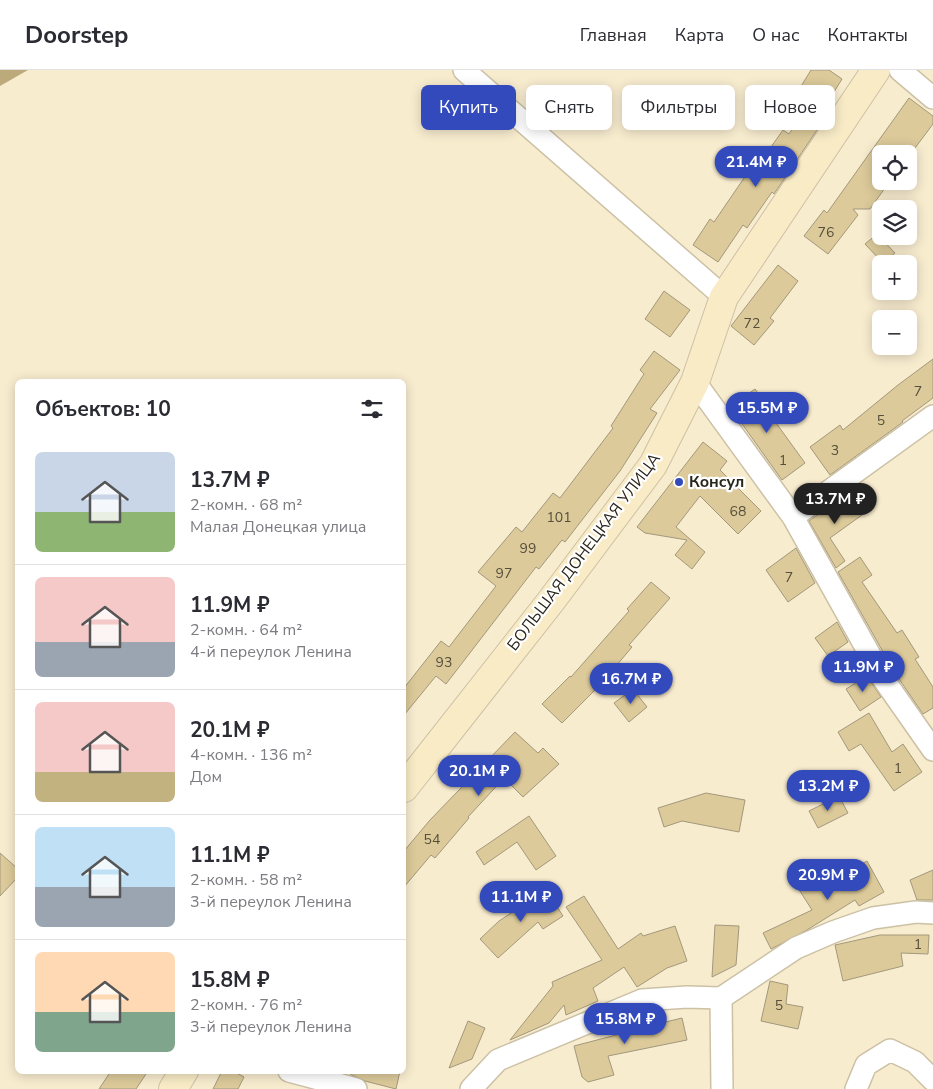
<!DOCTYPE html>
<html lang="ru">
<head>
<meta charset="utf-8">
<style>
	:root { --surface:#fff; --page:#f7f7f7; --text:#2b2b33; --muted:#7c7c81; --line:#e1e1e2; --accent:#324abb }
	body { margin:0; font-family:"Nunito Sans",sans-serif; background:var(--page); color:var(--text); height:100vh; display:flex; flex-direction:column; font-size:19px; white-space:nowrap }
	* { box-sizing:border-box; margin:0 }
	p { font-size:16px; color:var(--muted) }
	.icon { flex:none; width:28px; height:28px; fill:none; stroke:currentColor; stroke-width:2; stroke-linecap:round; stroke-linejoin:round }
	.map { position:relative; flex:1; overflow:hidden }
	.sheet { position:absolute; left:15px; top:309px; width:391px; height:695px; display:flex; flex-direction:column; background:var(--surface); border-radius:8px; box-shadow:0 2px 12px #0003 }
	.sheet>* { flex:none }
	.top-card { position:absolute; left:421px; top:15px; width:436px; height:45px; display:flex; gap:10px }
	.tools { position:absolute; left:872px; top:75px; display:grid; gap:10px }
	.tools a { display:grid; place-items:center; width:45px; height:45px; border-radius:8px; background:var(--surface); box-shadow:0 2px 12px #0003; font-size:25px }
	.price { position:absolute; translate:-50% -42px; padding:0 11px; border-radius:18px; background:var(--accent); color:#fff; font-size:16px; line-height:32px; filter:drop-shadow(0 1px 2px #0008) }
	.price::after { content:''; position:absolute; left:50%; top:30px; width:15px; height:11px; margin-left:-8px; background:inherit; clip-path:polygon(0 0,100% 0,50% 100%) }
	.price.current { background:#222; color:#fff }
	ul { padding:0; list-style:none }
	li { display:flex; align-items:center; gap:15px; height:125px; padding:0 20px }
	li+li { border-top:1px solid var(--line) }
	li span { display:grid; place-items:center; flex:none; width:140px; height:100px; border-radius:8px; color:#555 }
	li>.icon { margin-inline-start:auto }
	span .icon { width:60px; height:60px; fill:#fffc; stroke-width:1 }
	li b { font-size:21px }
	h2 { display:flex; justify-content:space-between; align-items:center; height:60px; padding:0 20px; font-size:21px }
	.tag { padding:0 18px; border-radius:8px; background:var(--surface); box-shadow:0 2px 12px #0003; font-size:18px; line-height:45px }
	.tag.current { background:var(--accent); color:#fff }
	header { display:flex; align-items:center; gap:30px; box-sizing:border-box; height:70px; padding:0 25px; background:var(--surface); border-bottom:1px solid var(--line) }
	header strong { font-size:24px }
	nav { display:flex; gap:28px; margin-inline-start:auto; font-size:18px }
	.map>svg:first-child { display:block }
	.water { fill:#bdaa7b }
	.building { fill:#dcca9a; stroke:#a3987d }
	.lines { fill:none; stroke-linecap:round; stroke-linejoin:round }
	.street-casing { stroke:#ccc1a5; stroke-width:24 }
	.secondary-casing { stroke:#ccc1a5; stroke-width:30 }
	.street { stroke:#fff; stroke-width:21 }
	.secondary { stroke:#f8ebc6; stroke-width:28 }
	.poi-dot { fill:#324abb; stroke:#fff; stroke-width:2 }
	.labels { text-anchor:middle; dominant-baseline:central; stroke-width:4.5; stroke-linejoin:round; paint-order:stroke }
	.number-label { font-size:14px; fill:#564f3b }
	.poi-label { font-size:16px; font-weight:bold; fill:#2a261b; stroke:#fff; text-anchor:start }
	.street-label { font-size:16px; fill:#2a261b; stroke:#fff }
</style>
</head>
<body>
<header>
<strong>Doorstep</strong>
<nav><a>Главная</a><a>Карта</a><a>О нас</a><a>Контакты</a></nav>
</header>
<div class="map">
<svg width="933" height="1019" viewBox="0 0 933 1019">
	<rect width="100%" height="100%" fill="#f8eccf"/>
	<!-- water -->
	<path class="water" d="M 0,0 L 28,0 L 0,16 Z"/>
	<!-- building -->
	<path class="building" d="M 811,0 L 829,0 L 842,9 L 826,35 L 800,18 Z
		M 909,28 L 933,46 L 933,54 L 909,86 L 909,84 L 881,84 L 881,111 L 890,111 L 870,139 L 853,139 L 858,145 L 828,184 L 804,166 L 824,140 L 827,143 Z
		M 804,42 L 821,54 L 774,124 L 772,122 L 747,158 L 743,155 L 718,192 L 693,175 L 710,149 L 714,152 L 755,92 L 759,94 L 783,60 L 789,64 Z
		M 877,164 L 895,183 L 883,193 L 865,174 Z
		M 778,195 L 798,211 L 770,248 L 774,251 L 754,275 L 731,256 Z
		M 664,221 L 690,240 L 670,267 L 645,249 Z
		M 654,281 L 680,300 L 650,339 L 657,343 L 620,401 L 565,472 L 562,470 L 539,499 L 536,497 L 446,614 L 436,606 L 404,645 L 404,618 L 441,571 L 449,577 L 496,516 L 478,502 L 516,457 L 522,462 L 553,423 L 560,428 L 613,358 L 611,356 L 644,304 L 640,300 Z
		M 933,289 L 933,328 L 902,351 L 903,352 L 830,405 L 810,377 L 840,355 L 843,360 L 898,315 Z
		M 755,319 L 773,345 L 771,346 L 805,393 L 782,410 L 730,337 Z
		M 703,372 L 727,391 L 720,400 L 761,441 L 738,464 L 700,426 L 676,457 L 705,482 L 692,499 L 675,485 L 687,470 L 645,463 L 637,457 Z
		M 847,423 L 862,445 L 830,468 L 845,491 L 836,498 L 809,451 Z
		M 796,478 L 815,513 L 788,532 L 766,500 Z
		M 860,487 L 872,505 L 862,512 L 897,563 L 902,560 L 919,587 L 915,589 L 933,617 L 933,638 L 923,644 L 895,603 L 838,502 Z
		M 651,512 L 670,528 L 629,575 L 632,577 L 600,615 L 562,653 L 542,634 L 570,606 L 571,607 L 629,541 L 627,539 Z
		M 837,552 L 848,572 L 828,586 L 815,568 Z
		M 867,606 L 881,627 L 860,641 L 846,619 Z
		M 633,619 L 647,637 L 629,652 L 614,633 Z
		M 869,643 L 892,682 L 903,674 L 922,702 L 894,721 L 861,674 L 849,681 L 838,662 Z
		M 515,662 L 538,683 L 543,678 L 559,694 L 523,727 L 504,708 L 468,747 L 469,748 L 435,788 L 431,785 L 404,817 L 404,781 L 430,750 Z
		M 706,723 L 745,730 L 739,762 L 682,751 L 664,757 L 658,738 Z
		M 839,726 L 848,743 L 818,758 L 809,741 Z
		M 529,746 L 556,786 L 536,800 L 517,772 L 484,795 L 476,782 Z
		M 0,783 L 18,799 L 18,807 L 0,826 Z
		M 867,791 L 884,822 L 859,836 L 855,830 L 807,860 L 771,879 L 763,863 L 812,840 L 798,818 L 821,804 L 827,813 Z
		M 933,800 L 933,830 L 917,830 L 910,810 Z
		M 546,820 L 563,846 L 543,859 L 538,852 L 498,888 L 480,869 L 499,851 Z
		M 584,826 L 618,879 L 641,863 L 643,866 L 675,856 L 687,891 L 667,898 L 637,917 L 624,897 L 593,918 L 598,931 L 566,945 L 564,935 L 549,953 L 510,970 L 553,916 L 552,912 L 602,890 L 566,837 Z
		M 715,855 L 739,856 L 736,895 L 712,907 Z
		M 880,865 L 929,865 L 928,884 L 901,883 L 903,896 L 843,911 L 835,875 Z
		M 770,911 L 788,915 L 786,934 L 803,937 L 798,959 L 761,951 Z
		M 638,945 L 641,958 L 682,948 L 687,970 L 608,986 L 614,1005 L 588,1012 L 582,1007 L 574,976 L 620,964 L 618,953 Z
		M 468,951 L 485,958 L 472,989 L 449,998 Z
		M 111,1001 L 148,1001 L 136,1019 L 99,1019 Z
		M 222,1001 L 233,1001 L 244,1007 L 238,1019 L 213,1019 Z
		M 351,1001 L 400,1001 L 396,1019 L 365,1011 L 350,1004 Z"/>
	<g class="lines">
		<!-- street casing -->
		<g class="street-casing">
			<path id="street" d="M 464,0 L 724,227
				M 900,0 L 933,28
				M 695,312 L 793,447 L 884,610 L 933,680
				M 793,447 L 933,346
				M 721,928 L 722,1019
				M 289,1001 L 356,1019
				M 471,1019 L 498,990 L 642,930 L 687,927 L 721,928 L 796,878 L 833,862 L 873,848 L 916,842 L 933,843
				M 856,1019 L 866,995 L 890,980 L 915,992 L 933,1010"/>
		</g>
		<!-- secondary casing -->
		<g class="secondary-casing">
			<path id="secondary" d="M 404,718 L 551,531 L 653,395 L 695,312 L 724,227 L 876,0
				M 173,1019 L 184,1001"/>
		</g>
		<!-- street -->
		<use href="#street" class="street"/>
		<!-- secondary -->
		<use href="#secondary" class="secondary"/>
	</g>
	<!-- markers -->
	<circle class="poi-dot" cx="679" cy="412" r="5"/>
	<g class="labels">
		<!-- number labels -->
		<g class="number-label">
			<text x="826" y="162">76</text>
			<text x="752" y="253">72</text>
			<text x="918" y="321">7</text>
			<text x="881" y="350">5</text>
			<text x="835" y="380">3</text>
			<text x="783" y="390">1</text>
			<text x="738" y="441">68</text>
			<text x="559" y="447">101</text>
			<text x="528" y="478">99</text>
			<text x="504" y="503">97</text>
			<text x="789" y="507">7</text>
			<text x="444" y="592">93</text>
			<text x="898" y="698">1</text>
			<text x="432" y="769">54</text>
			<text x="918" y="874">1</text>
			<text x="779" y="935">5</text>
		</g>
		<!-- poi labels -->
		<g class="poi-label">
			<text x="689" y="412">Консул</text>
		</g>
		<!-- street labels -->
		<g class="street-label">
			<text transform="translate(584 482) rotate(-53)">БОЛЬШАЯ ДОНЕЦКАЯ УЛИЦА</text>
		</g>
	</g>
</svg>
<div class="tools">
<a><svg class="icon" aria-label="locate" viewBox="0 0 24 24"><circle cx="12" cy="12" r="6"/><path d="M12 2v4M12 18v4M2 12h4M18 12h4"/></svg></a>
<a><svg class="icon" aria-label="layers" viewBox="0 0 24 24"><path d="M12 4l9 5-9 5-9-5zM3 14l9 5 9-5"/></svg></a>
<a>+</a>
<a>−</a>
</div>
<b class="price" style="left:756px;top:118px">21.4M ₽</b>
<b class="price" style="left:767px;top:364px">15.5M ₽</b>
<b class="price current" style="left:835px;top:455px">13.7M ₽</b>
<b class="price" style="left:863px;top:623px">11.9M ₽</b>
<b class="price" style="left:631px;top:635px">16.7M ₽</b>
<b class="price" style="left:479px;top:727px">20.1M ₽</b>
<b class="price" style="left:828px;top:742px">13.2M ₽</b>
<b class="price" style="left:828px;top:831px">20.9M ₽</b>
<b class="price" style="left:521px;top:853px">11.1M ₽</b>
<b class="price" style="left:625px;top:975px">15.8M ₽</b>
<div class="top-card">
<a class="tag current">Купить</a>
<a class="tag">Снять</a>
<a class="tag">Фильтры</a>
<a class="tag">Новое</a>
</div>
<section class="sheet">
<h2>Объектов: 10<svg class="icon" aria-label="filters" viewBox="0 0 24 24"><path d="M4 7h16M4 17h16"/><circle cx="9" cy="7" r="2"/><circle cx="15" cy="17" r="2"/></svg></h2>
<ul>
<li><span style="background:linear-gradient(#c9d6e8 60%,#8fb573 0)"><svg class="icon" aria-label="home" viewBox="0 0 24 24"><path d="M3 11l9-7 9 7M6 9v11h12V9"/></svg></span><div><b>13.7M ₽</b><p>2-комн. · 68 m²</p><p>Малая Донецкая улица</p></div></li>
<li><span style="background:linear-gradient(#f6c9c9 65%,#9aa5b1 0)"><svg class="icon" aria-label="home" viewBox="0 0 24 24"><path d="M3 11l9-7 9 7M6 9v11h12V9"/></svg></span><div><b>11.9M ₽</b><p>2-комн. · 64 m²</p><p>4-й переулок Ленина</p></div></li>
<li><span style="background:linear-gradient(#f6c9c9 70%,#c2b280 0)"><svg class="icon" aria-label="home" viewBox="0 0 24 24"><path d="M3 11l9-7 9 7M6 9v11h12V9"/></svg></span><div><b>20.1M ₽</b><p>4-комн. · 136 m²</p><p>Дом</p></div></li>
<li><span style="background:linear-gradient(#bfe0f5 60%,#9aa5b1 0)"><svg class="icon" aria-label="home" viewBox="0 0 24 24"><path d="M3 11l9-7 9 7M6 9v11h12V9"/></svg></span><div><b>11.1M ₽</b><p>2-комн. · 58 m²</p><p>3-й переулок Ленина</p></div></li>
<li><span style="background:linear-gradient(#ffd9b3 60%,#7fa58c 0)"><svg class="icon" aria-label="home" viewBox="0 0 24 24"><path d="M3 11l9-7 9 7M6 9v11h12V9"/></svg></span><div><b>15.8M ₽</b><p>2-комн. · 76 m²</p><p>3-й переулок Ленина</p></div></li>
</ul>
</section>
</div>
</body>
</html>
